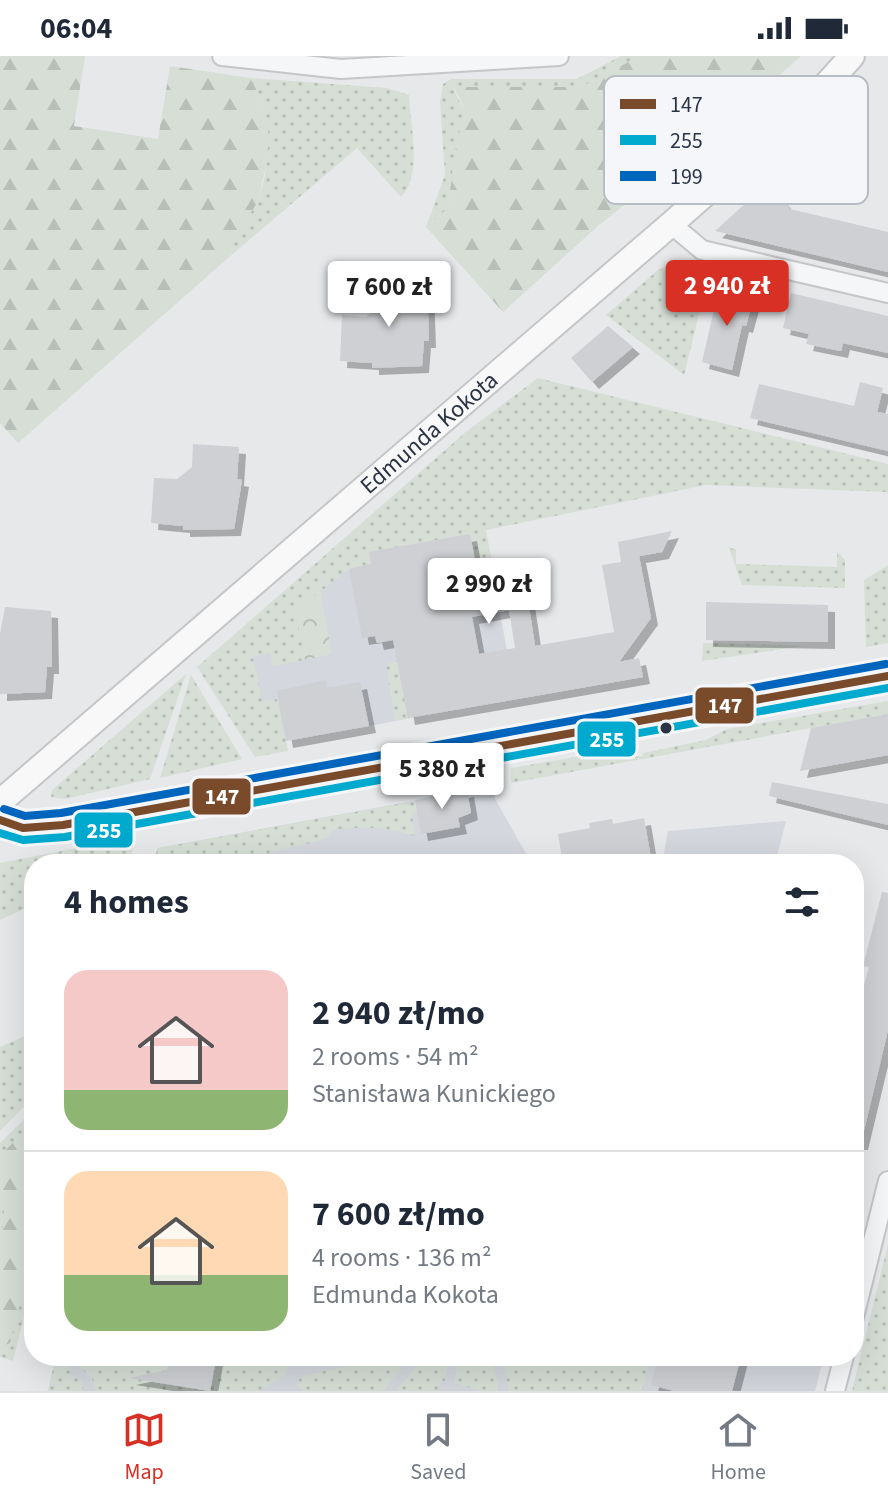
<!DOCTYPE html>
<html lang="en">
<head>
<meta charset="utf-8">
<style>
	:root { --surface:#fff; --page:#f6f6f7; --text:#1f2937; --muted:#747a83; --line:#e0e1e3; --accent:#d93025 }
	body { margin:0; font-family:"Source Sans 3",sans-serif; background:var(--page); color:var(--text); height:100vh; display:flex; flex-direction:column; font-size:30px; white-space:nowrap }
	* { box-sizing:border-box; margin:0 }
	p { font-size:26px; color:var(--muted) }
	.icon { flex:none; width:44px; height:44px; fill:none; stroke:currentColor; stroke-width:2; stroke-linecap:round; stroke-linejoin:round }
	.map { position:relative; flex:1; overflow:hidden }
	.sheet { position:absolute; left:24px; top:798px; width:840px; height:512px; display:flex; flex-direction:column; background:var(--surface); border-radius:32px; box-shadow:0 8px 32px #0002 }
	.sheet>* { flex:none }
	.price { position:absolute; translate:-50% -68px; padding:0 18px; border-radius:8px; background:#fff; color:#222; font-size:26px; line-height:52px; filter:drop-shadow(0 2px 4px #0008) }
	.price::after { content:''; position:absolute; left:50%; top:48px; width:24px; height:18px; margin-left:-12px; background:inherit; clip-path:polygon(0 0,100% 0,50% 100%) }
	.price.on { background:var(--accent); color:#fff }
	ul { padding:0; list-style:none }
	li { display:flex; align-items:center; gap:24px; height:200px; padding:0 40px }
	li+li { border-top:2px solid var(--line) }
	li span { display:grid; place-items:center; flex:none; width:224px; height:160px; border-radius:24px; color:#555 }
	li>.icon { margin-inline-start:auto }
	span .icon { width:96px; height:96px; fill:#fffc; stroke-width:1 }
	li b { font-size:34px }
	h2 { display:flex; justify-content:space-between; align-items:center; height:96px; padding:0 40px; font-size:34px }
	.status { display:flex; justify-content:space-between; align-items:center; height:56px; padding:0 40px; background:var(--surface); direction:ltr }
	.status svg { height:22px; fill:currentColor }
	.tabs { display:flex; justify-content:space-around; align-items:center; height:112px; border-top:2px solid var(--line); background:var(--surface); font-size:22px; color:var(--muted) }
	.tabs a { display:grid; justify-items:center; gap:4px }
	.tabs .on { color:var(--accent) }
	.map>svg:first-child { display:block }
	.built { fill:#d4d7dd }
	.grass { fill:url(#grass-dots) }
	.forest { fill:url(#forest-firs) }
	.park { fill:url(#park-crowns) }
	.building { fill:#ced0d3; fill-rule:evenodd; filter:url(#shadow) }
	.lines { fill:none; stroke-linecap:round; stroke-linejoin:round }
	.street-casing { stroke:#c4c6c8; stroke-width:22 }
	.secondary-casing { stroke:#c4c6c8; stroke-width:28 }
	.street { stroke:#f5f6f7; stroke-width:18 }
	.secondary { stroke:#f8f8f8; stroke-width:24 }
	.bus-1-casing { stroke:#f4f6f9; stroke-width:14 }
	.bus-2-casing { stroke:#f4f6f9; stroke-width:14 }
	.bus-3-casing { stroke:#f4f6f9; stroke-width:14 }
	.bus-1 { stroke:#7a4b2a; stroke-width:8 }
	.bus-2 { stroke:#00a9ce; stroke-width:8 }
	.bus-3 { stroke:#0065bd; stroke-width:8 }
	.bus-dot { fill:#2b3445; stroke:#f4f6f9; stroke-width:3 }
	.labels { text-anchor:middle; dominant-baseline:central; stroke-width:6; stroke-linejoin:round; paint-order:stroke }
	.street-label { font-size:24px; fill:#2b3445; stroke:#f4f6f9 }
	.key { fill:#f4f6f9; stroke:#b8bcc3; stroke-width:2 }
	.key-label { font-size:22px; fill:#2b3445 }
	.line-badge { stroke:#f4f6f9; stroke-width:3 }
	.badge-label { font-size:22px; text-anchor:middle; font-weight:bold; fill:#fff }
</style>
</head>
<body>
<div class="status"><b>06:04</b><svg viewBox="0 0 49 12"><path d="M0 12V9h3v3zM5 12V6h3v6zM10 12V3h3v9zM15 12V0h3v12zM26 1h20v11H26zM47 4h2v5h-2z"/></svg></div>
<div class="map">
<svg width="888" height="1335" viewBox="0 0 888 1335">
	<defs>
		<pattern id="grass-dots" width="8" height="8" patternUnits="userSpaceOnUse" patternTransform="scale(2)"><rect width="8" height="8" fill="#d6ded6"/><path d="M2 2h.1M6 6h.1" fill="none" stroke="#b8bfb9" stroke-width="1.8" stroke-linecap="round"/></pattern>
		<pattern id="forest-firs" width="22" height="20" patternUnits="userSpaceOnUse" patternTransform="scale(2)"><rect width="22" height="20" fill="#d6ded6"/><path d="M5 1l3.5 6h-7zM16 11l3.5 6h-7z" fill="#b8bfb9"/></pattern>
		<pattern id="park-crowns" width="20" height="18" patternUnits="userSpaceOnUse" patternTransform="scale(2)"><rect width="20" height="18" fill="#d6ded6"/><path d="M2 6a3 3 0 1 1 6 0M12 15a3 3 0 1 1 6 0" fill="none" stroke="#b8bfb9"/></pattern>
		<filter id="shadow"><feDropShadow dx="7" dy="7" stdDeviation="0" flood-color="#0004"/></filter>
	</defs>
	<rect width="100%" height="100%" fill="#e6e8ea"/>
	<!-- built -->
	<path class="built" d="M 466,376 L 507,595 L 488,647 L 318,680 L 260,685 L 247,568 Z
		M 494,730 L 495,743 L 532,808 L 152,808 L 158,792 Z
		M 786,765 L 775,808 L 662,808 L 668,775 Z
		M 56,1300 L 824,1300 L 815,1335 L 48,1335 Z"/>
	<!-- grass -->
	<path class="grass" d="M 621,0 L 640,0 L 581,31 L 453,32 L 466,58 L 456,89 L 449,146 L 446,154 L 426,171 L 445,119 L 440,46 L 443,28 L 451,23 L 577,23 Z
		M 250,22 L 387,32 L 409,39 C 410,68 423,119 401,141 L 357,92 L 228,202 C 232,188 236,174 245,162 C 250,155 257,150 259,142 C 272,101 273,59 250,22 Z
		M 675,207 L 709,217 L 684,319 L 606,259 L 658,214 Z
		M 538,322 L 888,408 L 888,436 L 706,429 L 486,474 L 501,555 L 485,558 L 470,478 L 370,496 L 371,508 L 349,513 L 296,555 L 305,604 L 273,610 L 270,597 L 253,601 L 262,645 L 277,643 L 288,695 L 255,701 L 197,611 L 466,376 Z
		M 729,492 L 736,493 L 736,508 L 837,511 L 837,495 L 845,504 L 845,532 L 742,529 Z
		M 888,509 L 888,587 L 866,591 L 864,524 Z
		M 703,587 L 803,590 L 702,605 Z
		M 428,597 L 398,608 L 408,662 L 395,665 L 386,608 Z
		M 186,618 L 150,723 L 65,743 L 51,741 L 52,734 Z
		M 191,619 L 242,703 L 160,722 Z
		M 888,645 L 888,658 L 511,727 L 511,712 L 593,698 L 623,698 L 624,702 L 643,700 L 643,697 L 706,684 L 727,673 Z
		M 416,745 L 417,756 L 412,757 L 415,780 C 387,771 362,770 333,774 L 326,783 L 269,797 L 267,802 L 237,804 L 232,808 L 152,808 L 158,792 Z
		M 134,781 L 130,808 L 34,808 L 34,848 L 0,864 L 0,807 Z
		M 34,976 L 34,1040 L 0,1075 L 0,991 Z
		M 34,1054 L 34,1220 L 13,1305 L 0,1301 L 0,1087 Z
		M 888,1189 L 888,1335 L 852,1335 Z
		M 56,1300 L 69,1300 L 70,1318 L 81,1325 L 84,1335 L 48,1335 Z
		M 78,1300 L 291,1300 L 292,1306 L 282,1321 L 259,1335 L 96,1335 L 92,1322 L 77,1308 Z
		M 385,1300 L 409,1300 L 384,1335 L 304,1335 L 297,1329 L 300,1321 Z
		M 425,1300 L 450,1300 L 445,1325 L 441,1325 L 438,1335 L 396,1335 Z
		M 459,1300 L 492,1300 L 499,1335 L 481,1335 L 454,1327 Z
		M 501,1300 L 651,1300 L 642,1335 L 509,1335 Z"/>
	<!-- forest -->
	<path class="forest" d="M 0,0 L 85,0 L 74,70 L 158,83 L 170,10 L 250,22 C 269,53 274,89 263,123 C 260,131 261,141 257,147 C 245,166 235,180 228,202 L 18,387 L 0,367 Z
		M 640,0 L 801,0 L 683,103 L 599,169 L 503,256 L 426,171 L 446,154 L 449,146 C 451,128 453,108 456,90 C 461,60 472,61 453,31 L 581,31 Z
		M 34,1065 L 34,1190 L 10,1287 L 0,1291 L 0,1188 L 5,1162 L 0,1135 L 0,1100 Z"/>
	<!-- park -->
	<path class="park" d="M 320,535 L 332,598 L 305,604 L 296,555 Z"/>
	<!-- building -->
	<path class="building" d="M 768,127 L 790,153 L 888,176 L 888,216 L 715,175 Z
		M 381,225 L 427,228 L 429,285 L 424,285 L 422,310 L 372,312 L 372,307 L 340,305 L 342,259 L 366,261 L 380,249 Z
		M 719,232 L 754,241 L 746,270 L 742,269 L 732,314 L 702,306 Z
		M 791,237 L 888,260 L 888,297 L 843,287 L 841,295 L 806,288 L 809,278 L 783,272 Z
		M 608,270 L 633,291 L 592,326 L 571,302 Z
		M 860,326 L 883,332 L 877,356 L 888,358 L 888,395 L 750,362 L 759,328 L 854,350 Z
		M 193,388 L 239,391 L 237,423 L 242,424 L 234,473 L 183,474 L 183,470 L 151,467 L 154,422 L 177,423 L 192,411 Z
		M 672,475 L 662,496 L 639,500 L 651,562 L 619,606 L 639,602 L 643,621 L 408,662 L 393,584 L 377,587 L 375,580 L 362,582 L 349,513 L 371,508 L 369,496 L 470,478 L 478,520 L 523,511 L 535,590 L 614,576 L 602,509 L 621,506 L 618,486 ZM 509,554 L 515,592 L 479,598 L 472,561 Z
		M 706,546 L 828,549 L 828,586 L 706,584 Z
		M 5,551 L 51,555 L 52,611 L 47,611 L 45,636 L 0,638 L 0,578 Z
		M 326,624 L 327,632 L 360,626 L 369,670 L 286,685 L 277,635 Z
		M 888,658 L 888,699 L 800,715 L 811,672 Z
		M 772,726 L 888,748 L 888,769 L 769,740 Z
		M 467,734 L 471,757 L 458,762 L 460,771 L 421,778 L 415,744 Z
		M 644,762 L 652,808 L 563,808 L 558,778 L 590,772 L 589,767 L 612,763 L 613,768 Z
		M 882,836 L 888,837 L 888,974 L 861,1087 L 854,1087 L 854,966 L 869,911 L 863,910 Z
		M 170,1300 L 216,1303 L 210,1335 L 129,1322 L 167,1314 Z
		M 658,1300 L 741,1300 L 732,1335 L 674,1335 L 651,1329 Z"/>
	<g class="lines">
		<!-- street casing -->
		<g class="street-casing">
			<path id="street" d="M 222,0 L 341,13 L 559,0
				M 671,168 L 702,194 L 888,237
				M 854,1261 L 888,1125
				M 835,1335 L 844,1300"/>
		</g>
		<!-- secondary casing -->
		<g class="secondary-casing">
			<g id="secondary">
				<path id="s1" d="M 0,746 L 671,168 L 815,41 L 852,0"/>
				<path d="M 0,764 L 23,772 L 63,769 L 888,620"/>
			</g>
		</g>
		<!-- street -->
		<use href="#street" class="street"/>
		<!-- secondary -->
		<use href="#secondary" class="secondary"/>
		<!-- bus-1 casing -->
		<g class="bus-1-casing">
			<path id="bus-1" d="M 0,764 L 23,772 L 63,769 L 888,620"/>
		</g>
		<!-- bus-2 casing -->
		<g class="bus-2-casing">
			<path id="bus-2" d="M 0,777 L 23,784 L 65,781 L 888,632"/>
		</g>
		<!-- bus-3 casing -->
		<g class="bus-3-casing">
			<path id="bus-3" d="M 4,753 L 25,760 L 61,757 L 886,608"/>
		</g>
		<!-- bus-1 -->
		<use href="#bus-1" class="bus-1"/>
		<!-- bus-2 -->
		<use href="#bus-2" class="bus-2"/>
		<!-- bus-3 -->
		<use href="#bus-3" class="bus-3"/>
	</g>
	<!-- markers -->
	<circle class="bus-dot" cx="666" cy="672" r="7"/>
	<g class="labels">
		<!-- street labels -->
		<g class="street-label">
			<text stroke="none"><textPath href="#s1" startOffset="566">Edmunda Kokota</textPath></text>
		</g>
	</g>
	<!-- legend -->
	<rect x="604" y="20" width="264" height="128" rx="12" class="key"/>
	<rect x="620" y="43" width="36" height="10" fill="#7a4b2a"/>
	<rect x="620" y="79" width="36" height="10" fill="#00a9ce"/>
	<rect x="620" y="115" width="36" height="10" fill="#0065bd"/>
	<g class="key-label">
		<text x="670" y="56">147</text>
		<text x="670" y="92">255</text>
		<text x="670" y="128">199</text>
	</g>
	<g class="line-badge">
		<rect x="694" y="630" width="61" height="39" rx="8" fill="#7a4b2a"/>
		<rect x="576" y="664" width="61" height="38" rx="8" fill="#00a9ce"/>
		<rect x="191" y="721" width="61" height="39" rx="8" fill="#7a4b2a"/>
		<rect x="73" y="755" width="61" height="38" rx="8" fill="#00a9ce"/>
	</g>
	<g class="badge-label">
		<text x="725" y="657">147</text>
		<text x="607" y="691">255</text>
		<text x="222" y="748">147</text>
		<text x="104" y="782">255</text>
	</g>
</svg>
<b class="price on" style="left:727px;top:272px">2 940 zł</b>
<b class="price" style="left:389px;top:273px">7 600 zł</b>
<b class="price" style="left:489px;top:570px">2 990 zł</b>
<b class="price" style="left:442px;top:755px">5 380 zł</b>
<section class="sheet">
<h2>4 homes<svg class="icon" aria-label="filters" viewBox="0 0 24 24"><path d="M4 7h16M4 17h16"/><circle cx="9" cy="7" r="2"/><circle cx="15" cy="17" r="2"/></svg></h2>
<ul>
<li><span style="background:linear-gradient(#f6c9c9 75%,#8fb573 0)"><svg class="icon" aria-label="home" viewBox="0 0 24 24"><path d="M3 11l9-7 9 7M6 9v11h12V9"/></svg></span><div><b>2 940 zł/mo</b><p>2 rooms · 54 m²</p><p>Stanisława Kunickiego</p></div></li>
<li><span style="background:linear-gradient(#ffd9b3 65%,#8fb573 0)"><svg class="icon" aria-label="home" viewBox="0 0 24 24"><path d="M3 11l9-7 9 7M6 9v11h12V9"/></svg></span><div><b>7 600 zł/mo</b><p>4 rooms · 136 m²</p><p>Edmunda Kokota</p></div></li>
</ul>
</section>
</div>
<nav class="tabs">
<a class="on"><svg class="icon" aria-label="map" viewBox="0 0 24 24"><path d="M3 6l6-2 6 2 6-2v14l-6 2-6-2-6 2zM9 4v14M15 6v14"/></svg>Map</a>
<a><svg class="icon" aria-label="saved" viewBox="0 0 24 24"><path d="M7 4h10v16l-5-4-5 4z"/></svg>Saved</a>
<a><svg class="icon" aria-label="home" viewBox="0 0 24 24"><path d="M3 11l9-7 9 7M6 9v11h12V9"/></svg>Home</a>
</nav>
</body>
</html>
